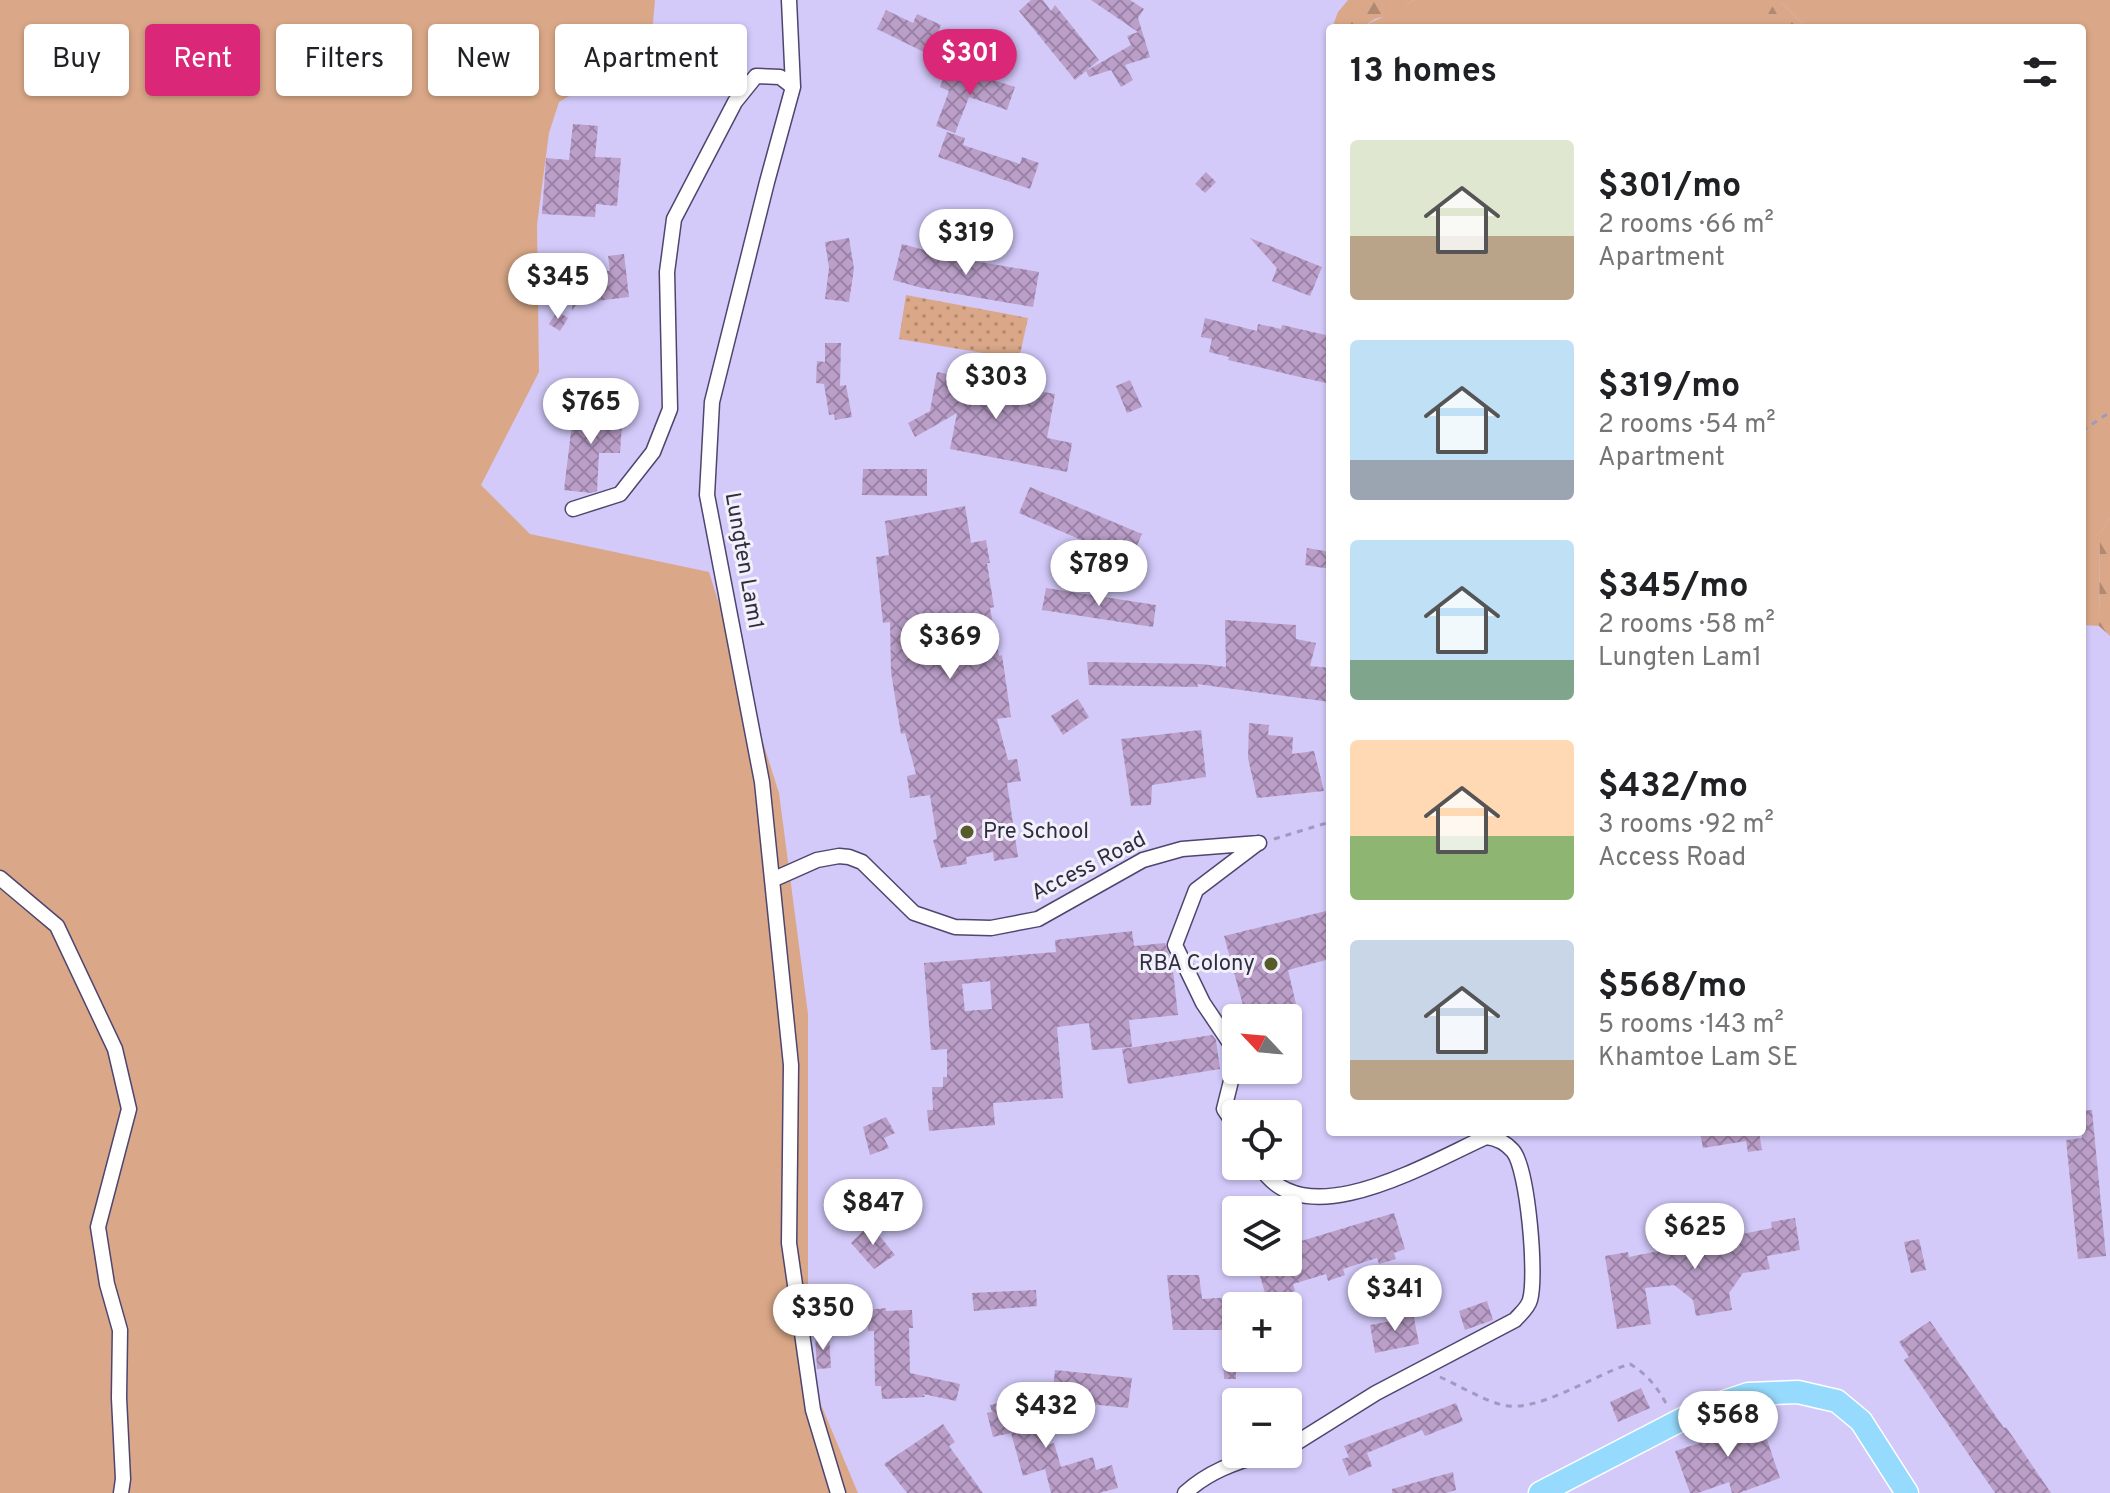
<!DOCTYPE html>
<html lang="en">
<head>
<meta charset="utf-8">
<style>
	:root { --surface:#fff; --page:#f2f2f2; --text:#202124; --muted:#757577; --accent:#db2777 }
	body { margin:0; font-family:Overpass,sans-serif; background:var(--page); color:var(--text); height:100vh; display:flex; flex-direction:column; font-size:30px; white-space:nowrap }
	* { box-sizing:border-box; margin:0 }
	p { font-size:26px; color:var(--muted) }
	.icon { flex:none; width:44px; height:44px; fill:none; stroke:currentColor; stroke-width:2; stroke-linecap:round; stroke-linejoin:round }
	.map { position:relative; flex:1; overflow:hidden }
	.drawer { position:absolute; left:1326px; top:24px; width:760px; height:1112px; display:flex; flex-direction:column; background:var(--surface); border-radius:8px; box-shadow:0 2px 6px #0004 }
	.drawer>* { flex:none }
	.banner { position:absolute; left:24px; top:24px; width:760px; height:72px; display:flex; gap:16px }
	.needle { width:52px; rotate:296deg }
	.tools { position:absolute; left:1222px; top:1004px; display:grid; gap:16px }
	.tools a { display:grid; place-items:center; width:80px; height:80px; border-radius:8px; background:var(--surface); box-shadow:0 2px 6px #0004; font-size:40px }
	.price { position:absolute; translate:-50% -68px; padding:0 18px; border-radius:28px; background:#fff; color:#222; font-size:26px; line-height:52px; filter:drop-shadow(0 2px 4px #0008) }
	.price::after { content:''; position:absolute; left:50%; top:48px; width:24px; height:18px; margin-left:-12px; background:inherit; clip-path:polygon(0 0,100% 0,50% 100%) }
	.price.current { background:var(--accent); color:#fff }
	ul { padding:0; list-style:none }
	li { display:flex; align-items:center; gap:24px; height:200px; padding:0 24px }
	li span { display:grid; place-items:center; flex:none; width:224px; height:160px; border-radius:8px; color:#555 }
	li>.icon { margin-inline-start:auto }
	span .icon { width:96px; height:96px; fill:#fffc; stroke-width:1 }
	li b { font-size:34px }
	h2 { display:flex; justify-content:space-between; align-items:center; height:96px; padding:0 24px; font-size:34px }
	.chip { padding:0 28px; border-radius:8px; background:var(--surface); box-shadow:0 2px 6px #0004; font-size:28px; line-height:72px }
	.chip.current { background:var(--accent); color:#fff }
	.map>svg:first-child { display:block }
	.grass { fill:#daa888 }
	.forest { fill:url(#forest-firs) }
	.park { fill:url(#park-dots) }
	.building { fill:url(#building-cross-hatch); fill-rule:evenodd }
	.lines { fill:none; stroke-linecap:round; stroke-linejoin:round }
	.street-casing { stroke:#4f456e; stroke-width:17 }
	.primary-casing { stroke:#fff; stroke-width:25 }
	.path { stroke:#a199c0; stroke-width:3; stroke-dasharray:6 6; stroke-linecap:butt }
	.street { stroke:#fff; stroke-width:14 }
	.primary { stroke:#96dbfe; stroke-width:22 }
	.poi-dot { fill:#565b29; stroke:#f2f1fb; stroke-width:3 }
	.labels { text-anchor:middle; dominant-baseline:central; stroke-width:6; stroke-linejoin:round; paint-order:stroke }
	.street-label { font-size:22px; fill:#312d40; stroke:#f2f1fb }
	.poi-label { font-size:22px; fill:#312d40; stroke:#f2f1fb; text-anchor:start }
</style>
</head>
<body>
<div class="map">
<svg width="2110" height="1493" viewBox="0 0 2110 1493">
	<defs>
		<pattern id="forest-firs" width="22" height="20" patternUnits="userSpaceOnUse" patternTransform="scale(2)"><rect width="22" height="20" fill="#daa888"/><path d="M5 1l3.5 6h-7zM16 11l3.5 6h-7z" fill="#b18971"/></pattern>
		<pattern id="park-dots" width="8" height="8" patternUnits="userSpaceOnUse" patternTransform="scale(2)"><rect width="8" height="8" fill="#daa888"/><path d="M2 2h.1M6 6h.1" fill="none" stroke="#b18971" stroke-width="1.8" stroke-linecap="round"/></pattern>
		<pattern id="building-cross-hatch" width="8" height="8" patternUnits="userSpaceOnUse" patternTransform="scale(2)"><rect width="8" height="8" fill="#bb9fc9"/><path d="M0 0l8 8M0 8l8-8" fill="none" stroke="#9982a5"/></pattern>
	</defs>
	<rect width="100%" height="100%" fill="#d3cafa"/>
	<!-- grass -->
	<path class="grass" d="M 0,0 L 655,0 L 653,23 L 647,45 L 632,66 L 606,84 L 587,92 L 576,92 L 559,102 L 549,133 L 537,225 L 539,372 L 481,485 L 530,534 L 709,572 L 779,793 L 808,1014 L 808,1319 L 817,1395 L 858,1493 L 0,1493 Z
		M 1414,0 L 2110,0 L 2110,518 L 2100,533 L 2099,626 L 2082,625 L 2082,28 L 1807,28 L 1782,3 L 1760,28 L 1361,28 C 1379,17 1397,13 1414,0 Z"/>
	<!-- forest -->
	<path class="forest" d="M 1348,0 L 1414,0 L 1394,14 L 1375,19 L 1361,28 L 1332,28 L 1338,12 Z
		M 1782,3 L 1807,28 L 1760,28 L 1772,7 Z
		M 2110,518 L 2110,636 L 2099,626 L 2100,533 Z"/>
	<!-- park -->
	<path class="park" d="M 906,295 L 1028,318 L 1019,359 L 899,339 Z"/>
	<!-- building -->
	<path class="building" d="M 1031,0 L 1043,0 L 1051,11 L 1055,5 L 1099,60 L 1075,80 L 1019,11 Z
		M 1091,0 L 1130,0 L 1144,9 L 1138,18 L 1150,57 L 1125,65 L 1133,80 L 1121,87 L 1111,70 L 1089,77 L 1086,71 L 1131,45 L 1127,36 L 1138,32 Z
		M 886,10 L 913,23 L 917,14 L 941,25 L 928,54 L 877,29 Z
		M 946,71 L 967,79 L 969,72 L 1015,87 L 1007,110 L 969,97 L 955,133 L 936,126 L 949,91 L 940,87 Z
		M 573,124 L 598,126 L 595,157 L 621,158 L 617,206 L 596,204 L 595,217 L 542,214 L 546,158 L 569,160 Z
		M 947,132 L 965,138 L 963,145 L 1020,164 L 1022,157 L 1039,163 L 1030,189 L 938,157 Z
		M 1206,172 L 1216,182 L 1205,193 L 1195,184 Z
		M 849,238 L 854,269 L 849,302 L 825,299 L 829,268 L 825,242 Z
		M 1250,238 L 1322,267 L 1310,296 L 1272,281 L 1277,268 Z
		M 902,244 L 928,251 L 927,253 L 1039,272 L 1033,307 L 922,288 L 893,280 Z
		M 624,254 L 629,297 L 588,302 L 584,292 L 572,311 L 575,268 L 610,271 L 608,256 Z
		M 557,311 L 568,318 L 560,331 L 549,324 Z
		M 1205,318 L 1257,331 L 1258,324 L 1281,329 L 1282,325 L 1330,336 L 1330,384 L 1228,360 L 1229,357 L 1209,352 L 1212,339 L 1201,337 Z
		M 825,343 L 841,343 L 840,386 L 846,385 L 852,417 L 835,420 L 834,414 L 829,415 L 824,384 L 816,383 L 817,361 L 825,362 Z
		M 937,372 L 1055,394 L 1047,438 L 1072,443 L 1067,472 L 950,449 L 957,413 L 915,437 L 908,423 L 930,411 Z
		M 1130,380 L 1142,407 L 1127,413 L 1116,386 Z
		M 574,407 L 623,410 L 620,453 L 599,453 L 597,491 L 591,493 L 564,490 Z
		M 863,469 L 927,469 L 927,496 L 862,495 Z
		M 1030,487 L 1142,534 L 1130,561 L 1019,513 Z
		M 965,506 L 971,543 L 986,540 L 990,563 L 987,563 L 994,607 L 990,608 L 999,656 L 1002,655 L 1011,717 L 997,719 L 1008,760 L 1017,759 L 1021,781 L 1007,783 L 1018,857 L 994,861 L 993,852 L 966,857 L 967,864 L 941,868 L 933,840 L 937,839 L 930,795 L 910,798 L 907,776 L 916,774 L 905,733 L 901,734 L 891,672 L 890,622 L 883,623 L 876,557 L 889,555 L 885,521 Z
		M 1307,548 L 1330,552 L 1330,569 L 1305,565 Z
		M 1046,588 L 1156,605 L 1153,627 L 1042,610 Z
		M 1225,620 L 1296,625 L 1296,639 L 1316,643 L 1310,666 L 1330,668 L 1330,702 L 1197,684 L 1198,687 L 1089,685 L 1087,662 L 1201,664 L 1226,667 Z
		M 1078,699 L 1089,717 L 1063,735 L 1051,716 Z
		M 1249,723 L 1269,725 L 1268,735 L 1293,737 L 1292,754 L 1314,751 L 1324,791 L 1257,798 L 1248,758 Z
		M 1201,730 L 1206,777 L 1152,785 L 1151,805 L 1131,806 L 1121,739 Z
		M 1330,910 L 1330,959 L 1288,970 L 1296,1004 L 1246,1016 L 1224,936 Z
		M 1132,931 L 1134,946 L 1165,943 L 1172,962 L 1178,1015 L 1129,1020 L 1132,1047 L 1092,1050 L 1089,1023 L 1057,1027 L 1063,1098 L 993,1103 L 995,1125 L 929,1131 L 927,1110 L 933,1110 L 932,1087 L 943,1087 L 943,1077 L 947,1077 L 947,1049 L 931,1050 L 924,963 L 1056,952 L 1055,940 ZM 990,981 L 992,1009 L 965,1011 L 962,984 Z
		M 1212,1035 L 1216,1040 L 1220,1069 L 1128,1084 L 1122,1049 Z
		M 2092,1110 L 2106,1256 L 2078,1259 L 2066,1140 L 2082,1138 L 2082,1111 Z
		M 886,1117 L 895,1133 L 884,1138 L 889,1148 L 870,1155 L 863,1127 Z
		M 1700,1132 L 1759,1132 L 1762,1150 L 1748,1152 L 1746,1141 L 1703,1148 Z
		M 1394,1213 L 1405,1249 L 1394,1253 L 1396,1259 L 1379,1264 L 1377,1258 L 1343,1269 L 1345,1275 L 1328,1281 L 1326,1274 L 1293,1284 L 1295,1291 L 1267,1300 L 1256,1262 L 1288,1262 L 1288,1245 Z
		M 1795,1218 L 1800,1250 L 1767,1256 L 1770,1269 L 1743,1273 L 1729,1293 L 1732,1310 L 1696,1316 L 1693,1300 L 1674,1285 L 1645,1288 L 1651,1324 L 1617,1329 L 1605,1256 L 1628,1252 L 1629,1257 L 1772,1228 L 1771,1222 Z
		M 870,1224 L 895,1255 L 874,1269 L 851,1243 Z
		M 1919,1239 L 1926,1270 L 1911,1273 L 1904,1242 Z
		M 1167,1275 L 1199,1275 L 1202,1299 L 1236,1297 L 1236,1379 L 1224,1379 L 1222,1330 L 1173,1330 Z
		M 1036,1290 L 1037,1306 L 974,1311 L 972,1293 Z
		M 1487,1301 L 1493,1320 L 1465,1330 L 1459,1311 Z
		M 886,1308 L 886,1311 L 912,1310 L 913,1328 L 909,1328 L 910,1373 L 960,1384 L 956,1401 L 923,1394 L 925,1397 L 882,1399 L 881,1386 L 875,1386 L 874,1331 L 868,1331 L 867,1310 Z
		M 1413,1313 L 1419,1344 L 1375,1353 L 1370,1325 L 1391,1321 L 1390,1316 Z
		M 1930,1321 L 2004,1428 L 2006,1427 L 2051,1493 L 1995,1493 L 1904,1360 L 1909,1357 L 1899,1342 Z
		M 815,1335 L 829,1336 L 831,1368 L 817,1369 Z
		M 1055,1370 L 1132,1378 L 1128,1408 L 1052,1400 Z
		M 1641,1388 L 1650,1408 L 1618,1422 L 1610,1402 Z
		M 1036,1394 L 1047,1445 L 1054,1443 L 1061,1467 L 1093,1457 L 1096,1470 L 1112,1465 L 1118,1488 L 1099,1493 L 1051,1493 L 1045,1469 L 1023,1476 L 1011,1433 L 993,1437 L 987,1413 L 992,1412 L 990,1405 Z
		M 1456,1403 L 1463,1421 L 1425,1436 L 1422,1430 L 1367,1453 L 1372,1466 L 1349,1476 L 1342,1459 L 1349,1457 L 1344,1446 Z
		M 1732,1420 L 1736,1431 L 1761,1422 L 1780,1478 L 1739,1493 L 1732,1493 L 1729,1482 L 1698,1493 L 1690,1493 L 1675,1451 L 1700,1443 L 1697,1432 Z
		M 943,1424 L 955,1442 L 949,1446 L 983,1493 L 907,1493 L 884,1464 Z
		M 1453,1472 L 1456,1490 L 1446,1493 L 1392,1493 L 1392,1489 Z"/>
	<g class="lines">
		<!-- street casing -->
		<g class="street-casing">
			<path id="street" d="M 789,0 L 793,87
				M 573,509 L 620,494 L 653,452 L 670,409 L 667,272 L 674,219 L 735,102 L 756,76 L 780,77 L 793,87 L 767,182 L 712,402 L 707,495 L 762,782 L 791,1065 L 789,1243 L 813,1410 L 838,1493
				M 0,878 L 57,926 L 115,1049 L 129,1109 L 98,1227 L 107,1284 L 120,1330 L 119,1398 L 123,1479 L 121,1493
				M 772,880 L 817,860 L 839,856 L 849,857 L 862,862 L 914,913 L 955,927 L 991,928 L 1038,919 L 1143,860 L 1182,849 L 1259,843
				M 1236,1127 L 1224,1109 L 1231,1081 L 1234,1049 L 1203,1003 L 1175,945 L 1196,890 L 1258,843
				M 1260,1166 C 1303,1239 1430,1162 1486,1137 C 1497,1138 1505,1142 1513,1151 C 1528,1169 1537,1277 1530,1300 C 1528,1308 1520,1314 1515,1320 L 1376,1393 L 1288,1448
				M 1185,1493 C 1208,1472 1235,1462 1265,1454"/>
		</g>
		<!-- primary casing -->
		<g class="primary-casing">
			<path id="primary" d="M 1540,1493 L 1700,1410 L 1748,1394 L 1798,1392 L 1837,1401 L 1861,1421 L 1907,1493"/>
		</g>
		<!-- path -->
		<path class="path" d="M 2082,431 L 2110,412
			M 1274,839 L 1330,822
			M 1440,1377 C 1460,1386 1481,1399 1502,1405 C 1537,1414 1595,1374 1630,1364 C 1648,1375 1657,1387 1667,1405"/>
		<!-- street -->
		<use href="#street" class="street"/>
		<!-- primary -->
		<use href="#primary" class="primary"/>
	</g>
	<!-- markers -->
	<g class="poi-dot">
		<circle cx="967" cy="832" r="8"/>
		<circle cx="1271" cy="964" r="8"/>
	</g>
	<g class="labels">
		<!-- street labels -->
		<g class="street-label">
			<text transform="translate(743 561) rotate(80)">Lungten Lam1</text>
			<text transform="translate(1089 867) rotate(-27)">Access Road</text>
		</g>
		<!-- poi labels -->
		<g class="poi-label">
			<text x="983" y="832">Pre School</text>
			<text x="1255" y="964" text-anchor="end">RBA Colony</text>
		</g>
	</g>
</svg>
<div class="tools">
<a><svg class="needle" viewBox="-14 -14 28 28"><path d="M0-13l5 13h-10z" fill="#e53935"/><path d="M0 13l5-13h-10z" fill="#757577"/></svg></a>
<a><svg class="icon" aria-label="locate" viewBox="0 0 24 24"><circle cx="12" cy="12" r="6"/><path d="M12 2v4M12 18v4M2 12h4M18 12h4"/></svg></a>
<a><svg class="icon" aria-label="layers" viewBox="0 0 24 24"><path d="M12 4l9 5-9 5-9-5zM3 14l9 5 9-5"/></svg></a>
<a>+</a>
<a>−</a>
</div>
<b class="price current" style="left:970px;top:97px">$301</b>
<b class="price" style="left:966px;top:277px">$319</b>
<b class="price" style="left:558px;top:321px">$345</b>
<b class="price" style="left:996px;top:421px">$303</b>
<b class="price" style="left:591px;top:446px">$765</b>
<b class="price" style="left:1099px;top:608px">$789</b>
<b class="price" style="left:950px;top:681px">$369</b>
<b class="price" style="left:873px;top:1247px">$847</b>
<b class="price" style="left:1695px;top:1271px">$625</b>
<b class="price" style="left:1395px;top:1333px">$341</b>
<b class="price" style="left:823px;top:1352px">$350</b>
<b class="price" style="left:1046px;top:1450px">$432</b>
<b class="price" style="left:1728px;top:1459px">$568</b>
<div class="banner">
<a class="chip">Buy</a>
<a class="chip current">Rent</a>
<a class="chip">Filters</a>
<a class="chip">New</a>
<a class="chip">Apartment</a>
</div>
<section class="drawer">
<h2>13 homes<svg class="icon" aria-label="filters" viewBox="0 0 24 24"><path d="M4 7h16M4 17h16"/><circle cx="9" cy="7" r="2"/><circle cx="15" cy="17" r="2"/></svg></h2>
<ul>
<li><span style="background:linear-gradient(#dfe7d0 60%,#b9a48a 0)"><svg class="icon" aria-label="home" viewBox="0 0 24 24"><path d="M3 11l9-7 9 7M6 9v11h12V9"/></svg></span><div><b>$301/mo</b><p>2 rooms · 66 m²</p><p>Apartment</p></div></li>
<li><span style="background:linear-gradient(#bfe0f5 75%,#9aa5b1 0)"><svg class="icon" aria-label="home" viewBox="0 0 24 24"><path d="M3 11l9-7 9 7M6 9v11h12V9"/></svg></span><div><b>$319/mo</b><p>2 rooms · 54 m²</p><p>Apartment</p></div></li>
<li><span style="background:linear-gradient(#bfe0f5 75%,#7fa58c 0)"><svg class="icon" aria-label="home" viewBox="0 0 24 24"><path d="M3 11l9-7 9 7M6 9v11h12V9"/></svg></span><div><b>$345/mo</b><p>2 rooms · 58 m²</p><p>Lungten Lam1</p></div></li>
<li><span style="background:linear-gradient(#ffd9b3 60%,#8fb573 0)"><svg class="icon" aria-label="home" viewBox="0 0 24 24"><path d="M3 11l9-7 9 7M6 9v11h12V9"/></svg></span><div><b>$432/mo</b><p>3 rooms · 92 m²</p><p>Access Road</p></div></li>
<li><span style="background:linear-gradient(#c9d6e8 75%,#b9a48a 0)"><svg class="icon" aria-label="home" viewBox="0 0 24 24"><path d="M3 11l9-7 9 7M6 9v11h12V9"/></svg></span><div><b>$568/mo</b><p>5 rooms · 143 m²</p><p>Khamtoe Lam SE</p></div></li>
</ul>
</section>
</div>
</body>
</html>
